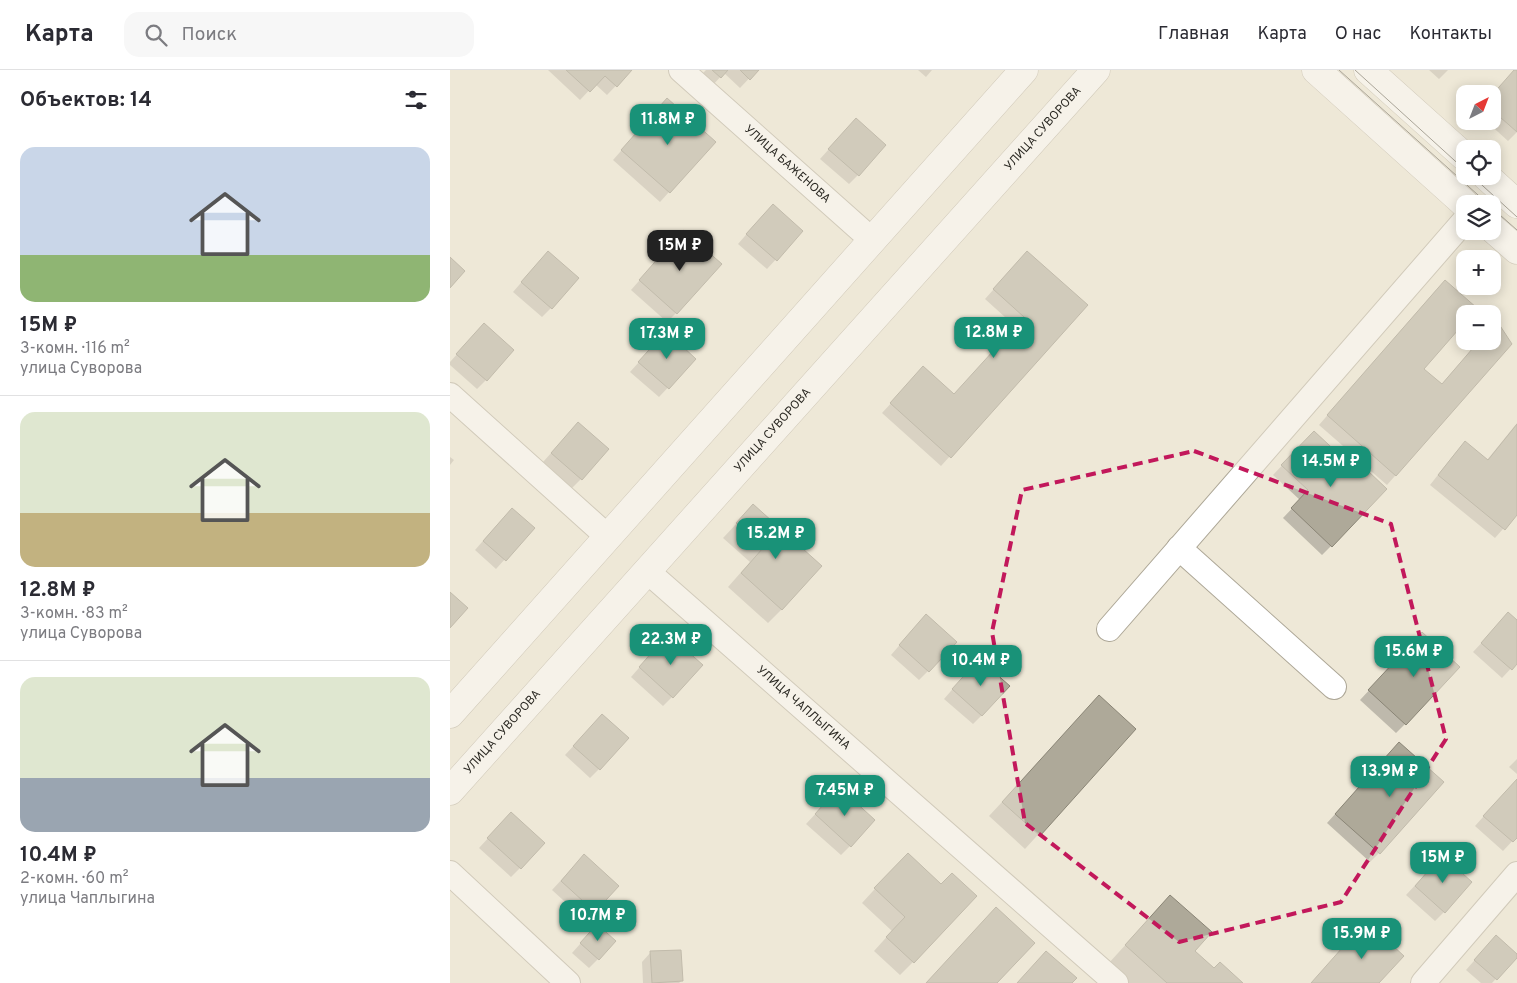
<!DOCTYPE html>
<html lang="ru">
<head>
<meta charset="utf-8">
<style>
	:root { --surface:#fff; --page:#f7f7f7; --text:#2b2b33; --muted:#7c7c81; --line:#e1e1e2; --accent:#199278 }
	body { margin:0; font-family:Overpass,sans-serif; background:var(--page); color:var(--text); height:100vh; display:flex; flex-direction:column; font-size:19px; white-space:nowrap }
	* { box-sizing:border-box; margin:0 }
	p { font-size:16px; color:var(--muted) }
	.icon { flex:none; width:28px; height:28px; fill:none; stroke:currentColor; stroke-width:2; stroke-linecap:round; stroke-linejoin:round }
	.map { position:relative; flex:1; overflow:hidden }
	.details { display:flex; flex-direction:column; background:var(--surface); width:450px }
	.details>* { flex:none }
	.needle { width:32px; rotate:42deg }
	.tools { position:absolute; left:1006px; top:15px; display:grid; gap:10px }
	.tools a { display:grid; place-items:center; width:45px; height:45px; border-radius:10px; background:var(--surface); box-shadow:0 2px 12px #0003; font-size:25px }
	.price { position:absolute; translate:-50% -42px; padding:0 11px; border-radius:10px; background:var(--accent); color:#fff; font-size:16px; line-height:32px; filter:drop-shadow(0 1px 2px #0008) }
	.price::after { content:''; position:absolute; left:50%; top:30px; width:15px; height:11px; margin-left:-8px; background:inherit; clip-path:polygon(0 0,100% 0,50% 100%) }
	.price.selected { background:#222; color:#fff }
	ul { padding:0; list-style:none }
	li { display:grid; align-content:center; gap:10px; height:265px; padding:0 20px }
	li+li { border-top:1px solid var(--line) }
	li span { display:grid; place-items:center; height:155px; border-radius:15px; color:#555 }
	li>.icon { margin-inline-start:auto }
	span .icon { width:90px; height:90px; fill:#fffc; stroke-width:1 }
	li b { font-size:21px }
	h2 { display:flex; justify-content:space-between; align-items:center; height:60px; padding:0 20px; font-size:21px }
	header { display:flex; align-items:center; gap:30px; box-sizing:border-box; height:70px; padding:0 25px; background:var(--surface); border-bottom:1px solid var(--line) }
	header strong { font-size:24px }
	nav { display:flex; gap:28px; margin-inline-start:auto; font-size:18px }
	.search { width:350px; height:45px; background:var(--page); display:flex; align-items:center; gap:12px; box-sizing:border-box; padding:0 18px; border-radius:15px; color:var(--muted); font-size:19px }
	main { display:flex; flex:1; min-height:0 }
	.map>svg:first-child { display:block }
	.shadow { fill:#0003 }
	.building { fill:#aea999; stroke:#8a8576 }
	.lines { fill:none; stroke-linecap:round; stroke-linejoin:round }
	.minor-casing { stroke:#ada797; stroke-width:26 }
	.secondary-casing { stroke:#ada797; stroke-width:29 }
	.minor { stroke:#fff; stroke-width:24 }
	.secondary { stroke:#fff; stroke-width:28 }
	.tram { stroke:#55524a; stroke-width:1 }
	.marked { fill:none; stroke:#c2185b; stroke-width:4; stroke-dasharray:10 6; stroke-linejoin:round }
	.labels { text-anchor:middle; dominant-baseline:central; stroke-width:4.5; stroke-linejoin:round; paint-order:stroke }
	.street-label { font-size:12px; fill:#2b2923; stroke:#eee8d7 }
</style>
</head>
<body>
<header>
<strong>Карта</strong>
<div class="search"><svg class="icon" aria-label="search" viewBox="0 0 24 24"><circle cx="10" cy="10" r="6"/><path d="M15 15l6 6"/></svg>Поиск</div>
<nav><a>Главная</a><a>Карта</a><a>О нас</a><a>Контакты</a></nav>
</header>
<main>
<section class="details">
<h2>Объектов: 14<svg class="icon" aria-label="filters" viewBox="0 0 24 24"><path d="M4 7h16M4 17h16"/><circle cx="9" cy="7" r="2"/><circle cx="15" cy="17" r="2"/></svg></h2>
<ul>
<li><span style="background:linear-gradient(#c9d6e8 70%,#8fb573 0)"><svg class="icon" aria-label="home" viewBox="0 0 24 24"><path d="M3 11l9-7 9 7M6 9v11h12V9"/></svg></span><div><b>15M ₽</b><p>3-комн. · 116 m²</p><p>улица Суворова</p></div></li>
<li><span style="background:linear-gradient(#dfe7d0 65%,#c2b280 0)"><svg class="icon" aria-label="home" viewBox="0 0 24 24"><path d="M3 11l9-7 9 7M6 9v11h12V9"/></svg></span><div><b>12.8M ₽</b><p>3-комн. · 83 m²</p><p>улица Суворова</p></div></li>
<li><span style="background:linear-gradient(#dfe7d0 65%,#9aa5b1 0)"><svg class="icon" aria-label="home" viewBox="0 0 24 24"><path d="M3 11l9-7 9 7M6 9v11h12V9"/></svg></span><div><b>10.4M ₽</b><p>2-комн. · 60 m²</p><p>улица Чаплыгина</p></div></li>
</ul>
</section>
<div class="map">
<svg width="1067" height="913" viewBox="0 0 1067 913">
	<rect width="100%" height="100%" fill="#eee8d7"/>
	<!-- shadow -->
	<path class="shadow" d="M 98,0 L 181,0 L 157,25 L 145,14 L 130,30 Z
		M 256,0 L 307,0 L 290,18 L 274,3 L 261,17 L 250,6 Z
		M 468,0 L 482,0 L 476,7 Z
		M 979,0 L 998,0 L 989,9 Z
		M 1065,0 L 1067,0 L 1067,62 L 1058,71 L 1036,51 L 1042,51 L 1042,25 Z
		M 208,39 L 264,72 L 210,132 L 163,90 Z
		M 397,59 L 408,105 L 399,114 L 370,89 Z
		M 314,144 L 352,161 L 317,199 L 288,174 Z
		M 224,171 L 226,243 L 217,252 L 181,220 Z
		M 89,192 L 101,238 L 92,247 L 63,222 Z
		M 568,192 L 636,236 L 491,396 L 432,343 L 465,307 L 504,325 L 566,257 L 535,229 Z
		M 986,220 L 1015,244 L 1015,250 L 972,299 L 991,315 L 1029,271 L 1061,274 L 937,415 L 900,383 L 898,384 L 881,476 L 872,485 L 833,448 L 850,430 L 823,405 L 855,371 L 893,389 L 900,382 L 869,355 Z
		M 25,264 L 36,310 L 27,319 L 0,295 L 0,292 Z
		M 207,272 L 245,289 L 209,327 L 180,302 Z
		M 1067,353 L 1067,443 L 1045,468 L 980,415 L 1006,382 L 1037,390 Z
		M 119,363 L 131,409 L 122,418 L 93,392 Z
		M 0,387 L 4,390 L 0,395 Z
		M 303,436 L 332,539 L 318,553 L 278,517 L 300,492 L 273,468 Z
		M 53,448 L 83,458 L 46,499 L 25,480 Z
		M 1050,553 L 1067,592 L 1052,608 L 1023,582 Z
		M 467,555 L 478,601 L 469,610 L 441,585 Z
		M 963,573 L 955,654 L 946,663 L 910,630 Z
		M 209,575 L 222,627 L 213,636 L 181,607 Z
		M 520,599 L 532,645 L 523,654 L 494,629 Z
		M 649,627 L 684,659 L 575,779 L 539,746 Z
		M 143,655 L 149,699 L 140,708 L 115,685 Z
		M 940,683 L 929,783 L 920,792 L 877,753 Z
		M 1067,689 L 1067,704 L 1059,697 Z
		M 1067,709 L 1067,766 L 1053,781 L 1025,756 Z
		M 380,728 L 400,776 L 391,785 L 356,754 Z
		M 52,753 L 70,798 L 61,807 L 29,778 Z
		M 125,795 L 144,841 L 135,850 L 102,820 Z
		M 983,796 L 994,842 L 985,851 L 956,825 Z
		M 444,798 L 491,815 L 463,892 L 450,905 L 424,881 L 442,861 L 412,833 Z
		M 720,826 L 743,881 L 764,900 L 792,913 L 679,913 L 658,894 Z
		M 138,865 L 148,889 L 139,898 L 122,883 Z
		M 1037,876 L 1067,886 L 1042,913 L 1031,913 L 1016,900 Z
		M 201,882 L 232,910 L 229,913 L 193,913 L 192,892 Z"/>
	<!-- building -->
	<path class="building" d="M 116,0 L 182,0 L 167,17 L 155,6 L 140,22 Z
		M 262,0 L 278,0 L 271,8 Z
		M 290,0 L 309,0 L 300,10 Z
		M 1064,0 L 1067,0 L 1067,62 L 1042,40 L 1042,25 Z
		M 217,28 L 266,72 L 220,123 L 171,80 Z
		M 406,48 L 436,75 L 409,106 L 378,79 Z
		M 323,134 L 353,161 L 327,191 L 296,164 Z
		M 233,160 L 272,194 L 227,244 L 189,210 Z
		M 98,181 L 129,208 L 102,239 L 71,212 Z
		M 577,181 L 638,235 L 501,388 L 440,333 L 473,296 L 504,324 L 574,247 L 543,219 Z
		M 0,187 L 15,201 L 0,218 Z
		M 995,210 L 1027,238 L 1022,244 L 1015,244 L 1015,252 L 974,299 L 992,314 L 1029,271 L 1042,271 L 1042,255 L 1047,251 L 1062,274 L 946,406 L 877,345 Z
		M 34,253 L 64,280 L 37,311 L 6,284 Z
		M 216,261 L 246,289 L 219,319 L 188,292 Z
		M 128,352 L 159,379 L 132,410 L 101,383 Z
		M 1067,354 L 1067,445 L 1055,460 L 988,405 L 1015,371 L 1038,390 Z
		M 864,361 L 893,388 L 898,382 L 937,419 L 882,477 L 841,438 L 858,420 L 831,395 Z
		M 303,434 L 372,496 L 332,540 L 291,503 L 313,478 L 286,453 Z
		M 62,438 L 85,458 L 56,491 L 33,471 Z
		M 0,522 L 18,538 L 0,558 Z
		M 1058,542 L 1067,550 L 1067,594 L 1062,600 L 1031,573 Z
		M 476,544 L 507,572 L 479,602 L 449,575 Z
		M 972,562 L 1010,597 L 956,655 L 918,620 Z
		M 218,564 L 253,595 L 223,628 L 189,597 Z
		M 529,589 L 560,616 L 532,646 L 502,619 Z
		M 649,625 L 686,659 L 590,766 L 552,732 Z
		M 152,644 L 179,668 L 150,700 L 123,676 Z
		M 949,672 L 994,712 L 930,784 L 885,744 Z
		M 1067,709 L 1067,768 L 1063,772 L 1033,746 Z
		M 389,717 L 425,750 L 401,777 L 365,744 Z
		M 61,742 L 95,773 L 71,799 L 37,768 Z
		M 458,783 L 491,814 L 502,803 L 527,826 L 464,893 L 436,867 L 455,847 L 424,818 Z
		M 134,784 L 169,816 L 145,842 L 111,811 Z
		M 992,785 L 1022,812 L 995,843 L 965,816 Z
		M 720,825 L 762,862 L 745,881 L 764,898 L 770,892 L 793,913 L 717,913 L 675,875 Z
		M 546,837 L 585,873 L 547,913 L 476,913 Z
		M 916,851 L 954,886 L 929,913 L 861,913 Z
		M 147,854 L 166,871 L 149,890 L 130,873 Z
		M 1046,865 L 1067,884 L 1067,888 L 1047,910 L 1024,890 Z
		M 231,880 L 233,911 L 202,913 L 200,881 Z
		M 596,881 L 627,908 L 622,913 L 567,913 Z"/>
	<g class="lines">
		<!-- minor casing -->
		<g class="minor-casing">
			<g id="minor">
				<path id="s1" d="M 231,0 L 422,170"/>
				<path d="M 0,325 L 158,467"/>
				<path d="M 729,478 L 884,617"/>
				<path id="s2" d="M 197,501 L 666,913"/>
				<path d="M 659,559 L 1015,150"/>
				<path d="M 0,803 L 118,913"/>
				<path d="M 973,913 L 1067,804"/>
			</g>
		</g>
		<!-- secondary casing -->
		<g class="secondary-casing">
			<g id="secondary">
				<path d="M 866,0 L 1015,134"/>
				<path d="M 918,0 L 1015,87"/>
				<path d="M 1036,106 L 1067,134"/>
				<path d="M 1042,158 L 1067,180"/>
				<path d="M 0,644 L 574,0"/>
				<path id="s3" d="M 0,721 L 646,0"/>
			</g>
		</g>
		<!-- minor -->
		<use href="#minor" class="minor"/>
		<!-- secondary -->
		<use href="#secondary" class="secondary"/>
		<!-- tram -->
		<path class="tram" d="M 889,0 L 1038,134
			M 905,0 L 1015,100
			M 1022,106 L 1067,147
			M 1042,138 L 1067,160"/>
	</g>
	<!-- marked area -->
	<path d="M0 0H1067V913H0ZM 744,381 L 941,454 L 996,669 L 891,832 L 729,872 L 575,753 L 542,562 L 572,420 Z" fill="#eee8d7" fill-opacity=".55" fill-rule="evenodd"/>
	<path class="marked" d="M 744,381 L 941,454 L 996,669 L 891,832 L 729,872 L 575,753 L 542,562 L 572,420 Z"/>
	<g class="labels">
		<!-- street labels -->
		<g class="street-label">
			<text stroke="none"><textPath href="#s3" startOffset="889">УЛИЦА СУВОРОВА</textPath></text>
			<text stroke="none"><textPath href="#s1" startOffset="142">УЛИЦА БАЖЕНОВА</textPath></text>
			<text stroke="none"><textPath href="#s3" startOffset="484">УЛИЦА СУВОРОВА</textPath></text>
			<text stroke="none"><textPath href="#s2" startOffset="208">УЛИЦА ЧАПЛЫГИНА</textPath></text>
			<text stroke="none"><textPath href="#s3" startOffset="79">УЛИЦА СУВОРОВА</textPath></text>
		</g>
	</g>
</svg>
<div class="tools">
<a><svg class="needle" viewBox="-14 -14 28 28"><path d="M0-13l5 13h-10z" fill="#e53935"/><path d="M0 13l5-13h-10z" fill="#7c7c81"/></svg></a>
<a><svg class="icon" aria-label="locate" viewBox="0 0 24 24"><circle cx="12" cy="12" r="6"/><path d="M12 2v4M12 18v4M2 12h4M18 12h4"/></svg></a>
<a><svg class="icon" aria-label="layers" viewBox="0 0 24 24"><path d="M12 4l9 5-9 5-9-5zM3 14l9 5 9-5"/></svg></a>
<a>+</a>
<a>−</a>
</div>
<b class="price" style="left:218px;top:76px">11.8M ₽</b>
<b class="price selected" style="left:230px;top:202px">15M ₽</b>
<b class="price" style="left:544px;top:289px">12.8M ₽</b>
<b class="price" style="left:217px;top:290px">17.3M ₽</b>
<b class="price" style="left:881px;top:418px">14.5M ₽</b>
<b class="price" style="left:326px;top:490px">15.2M ₽</b>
<b class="price" style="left:221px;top:596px">22.3M ₽</b>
<b class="price" style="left:964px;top:608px">15.6M ₽</b>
<b class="price" style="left:531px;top:617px">10.4M ₽</b>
<b class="price" style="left:940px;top:728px">13.9M ₽</b>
<b class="price" style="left:395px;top:747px">7.45M ₽</b>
<b class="price" style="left:993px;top:814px">15M ₽</b>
<b class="price" style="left:148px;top:872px">10.7M ₽</b>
<b class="price" style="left:912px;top:890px">15.9M ₽</b>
</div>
</main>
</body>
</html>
